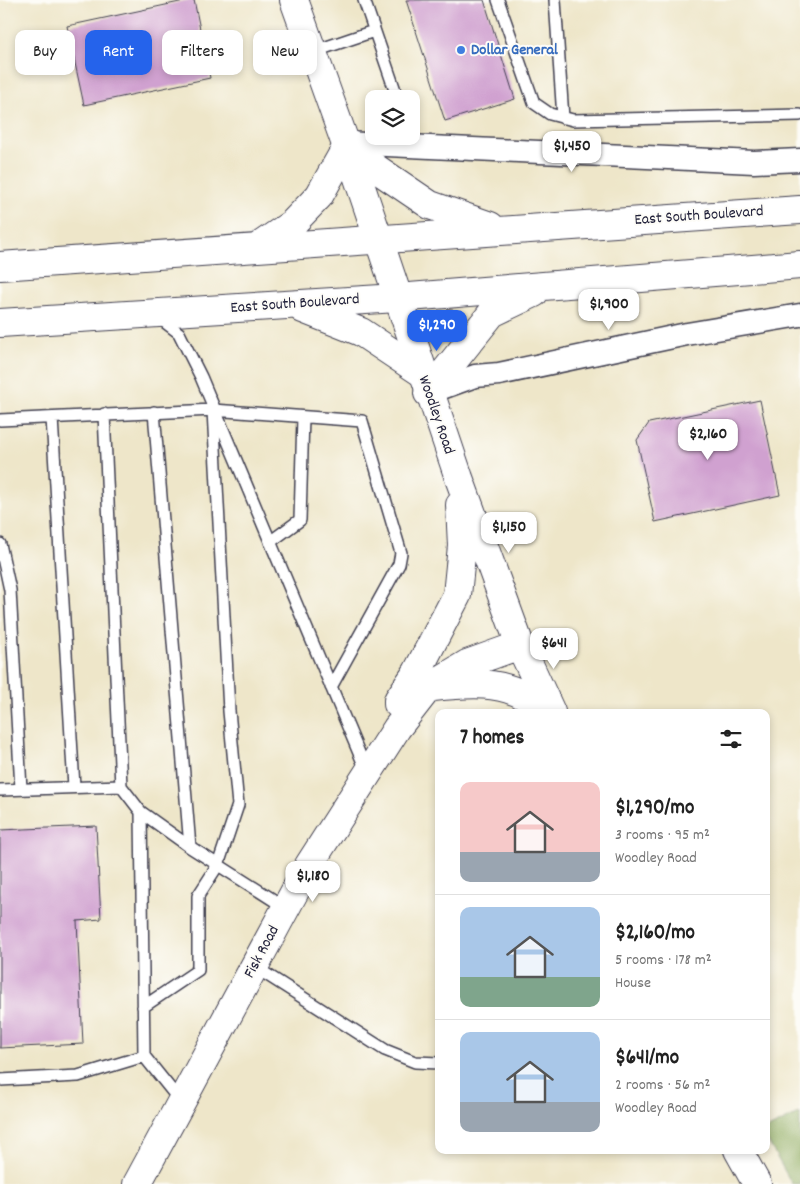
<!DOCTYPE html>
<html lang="en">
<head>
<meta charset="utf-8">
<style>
	:root { --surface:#fff; --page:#f2f2f2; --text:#222; --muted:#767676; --line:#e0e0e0; --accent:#2563eb }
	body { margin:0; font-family:Dekko,sans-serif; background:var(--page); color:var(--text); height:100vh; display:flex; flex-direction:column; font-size:19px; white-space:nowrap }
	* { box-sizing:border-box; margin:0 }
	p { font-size:16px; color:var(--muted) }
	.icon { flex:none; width:28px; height:28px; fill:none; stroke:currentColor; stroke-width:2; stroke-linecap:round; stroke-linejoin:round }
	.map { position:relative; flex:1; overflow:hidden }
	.panel { position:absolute; left:435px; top:709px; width:335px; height:445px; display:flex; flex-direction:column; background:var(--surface); border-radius:10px; box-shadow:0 2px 8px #0003 }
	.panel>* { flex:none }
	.guide { position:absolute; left:15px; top:30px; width:345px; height:45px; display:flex; gap:10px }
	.tools { position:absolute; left:365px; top:90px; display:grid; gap:10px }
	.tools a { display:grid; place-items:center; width:55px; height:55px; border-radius:10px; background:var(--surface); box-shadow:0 2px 8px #0003; font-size:25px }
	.price { position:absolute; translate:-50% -42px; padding:0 11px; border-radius:10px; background:#fff; color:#222; font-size:16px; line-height:32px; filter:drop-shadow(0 1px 2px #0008) }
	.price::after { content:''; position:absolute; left:50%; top:30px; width:15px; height:11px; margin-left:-8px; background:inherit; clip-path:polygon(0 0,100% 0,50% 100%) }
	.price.active { background:var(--accent); color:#fff }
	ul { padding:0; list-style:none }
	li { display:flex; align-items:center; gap:15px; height:125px; padding:0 25px }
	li+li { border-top:1px solid var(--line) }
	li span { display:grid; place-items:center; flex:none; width:140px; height:100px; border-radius:10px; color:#555 }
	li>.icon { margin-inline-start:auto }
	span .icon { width:60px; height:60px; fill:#fffc; stroke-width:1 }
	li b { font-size:21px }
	h2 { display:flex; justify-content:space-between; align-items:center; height:60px; padding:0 25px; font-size:21px }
	.tag { padding:0 18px; border-radius:10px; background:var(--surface); box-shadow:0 2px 8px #0003; font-size:18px; line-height:45px }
	.tag.active { background:var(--accent); color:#fff }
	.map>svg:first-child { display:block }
	.forest { fill:#90ac60; stroke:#59674e }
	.building { fill:#d0a1d0 }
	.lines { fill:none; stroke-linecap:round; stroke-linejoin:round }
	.lane-casing { stroke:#413f50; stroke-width:14 }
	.street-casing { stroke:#413f50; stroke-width:25 }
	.secondary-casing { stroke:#413f50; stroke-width:30 }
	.highway-casing { stroke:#413f50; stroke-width:30 }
	.lane { stroke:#fff; stroke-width:11 }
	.street { stroke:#fff; stroke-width:22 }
	.secondary { stroke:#fff; stroke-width:28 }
	.highway { stroke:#fff; stroke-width:28 }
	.shop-dot { fill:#3f7fe0; stroke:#fdfcf7; stroke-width:2 }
	.labels { text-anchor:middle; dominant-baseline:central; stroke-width:4; stroke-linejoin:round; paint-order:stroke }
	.shop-label { font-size:16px; font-weight:bold; fill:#366cbe; stroke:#fdfcf7; text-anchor:start }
	.street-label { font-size:16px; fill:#22223b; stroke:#fdfcf7 }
</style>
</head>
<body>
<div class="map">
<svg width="800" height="1184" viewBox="0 0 800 1184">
	<rect width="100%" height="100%" fill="#fdfcf7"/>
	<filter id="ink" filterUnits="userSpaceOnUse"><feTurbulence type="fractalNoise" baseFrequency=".02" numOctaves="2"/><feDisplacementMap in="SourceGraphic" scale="10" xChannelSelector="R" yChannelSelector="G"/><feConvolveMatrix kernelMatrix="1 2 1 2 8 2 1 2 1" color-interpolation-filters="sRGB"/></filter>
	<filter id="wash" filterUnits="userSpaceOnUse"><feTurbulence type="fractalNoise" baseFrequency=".0096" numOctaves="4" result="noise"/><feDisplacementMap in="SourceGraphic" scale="20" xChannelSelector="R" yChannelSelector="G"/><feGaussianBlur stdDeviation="1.12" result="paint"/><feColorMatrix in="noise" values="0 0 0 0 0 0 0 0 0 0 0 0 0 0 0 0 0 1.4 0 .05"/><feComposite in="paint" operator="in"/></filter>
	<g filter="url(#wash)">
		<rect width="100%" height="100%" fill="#eee6c9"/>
		<!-- forest -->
		<path class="forest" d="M 800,1113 L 800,1184 L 792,1184 L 766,1138 L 766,1130 Z"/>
		<g id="blocks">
			<!-- building -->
			<path class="building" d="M 189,0 L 194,0 L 210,78 L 84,105 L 67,26 Z
				M 406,0 L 484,0 L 515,99 L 445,121 Z
				M 760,400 L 780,495 L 655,522 L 637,440 L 649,423 Z
				M 96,826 L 101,919 L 77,921 L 83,1044 L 0,1048 L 0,830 Z"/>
		</g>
	</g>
	<g filter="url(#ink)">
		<use href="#blocks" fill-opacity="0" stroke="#413f50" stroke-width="1"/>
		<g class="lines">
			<!-- lane casing -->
			<g class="lane-casing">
				<path id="lane" d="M 364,0 L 398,99
					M 498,0 L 534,103 L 550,114 L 573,120 L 800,115
					M 555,0 L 563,118
					M 312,52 L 374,31
					M 158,317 L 179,333 L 201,377 L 367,772
					M 154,412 L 190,847 L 286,908
					M 104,414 L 121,786
					M 52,418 L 74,787
					M 0,420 L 213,410 L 362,421 L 401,553 L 399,564 L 331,687
					M 270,542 L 300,520 L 303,417
					M 0,544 L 10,590 L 21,789
					M 0,790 L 121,786 L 141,812
					M 255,967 L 385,1050 L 415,1062 L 439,1063
					M 143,1007 L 198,970 L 198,896 L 218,865 L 238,805 L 229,711 L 213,410
					M 0,1080 L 78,1076 L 144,1056
					M 181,1102 L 144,1056 L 141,812 L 190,847"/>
			</g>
			<!-- street casing -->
			<g class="street-casing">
				<path id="street" d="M 344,143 L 754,162 L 800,160
					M 428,393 L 475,376 L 499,374 L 687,334 L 800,315"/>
			</g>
			<!-- secondary casing -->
			<g class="secondary-casing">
				<path id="secondary" d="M 294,0 L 358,178 L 459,478 L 520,645 L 551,712
					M 433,687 C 470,683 517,678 542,712
					M 398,704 L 398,700 L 417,672 L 457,595 L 462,546 L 460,505
					M 738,1150 L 757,1184
					M 137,1184 L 309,865 L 397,728 L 429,687 L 467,664 L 520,645"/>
			</g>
			<!-- highway casing -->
			<g class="highway-casing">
				<path id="highway" d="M 258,247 L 293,223 L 319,196 L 346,148 L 430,205 L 490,226
					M 0,266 L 800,210
					M 303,309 L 361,332 L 421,372
					M 0,323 L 397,298 L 800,265
					M 428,393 L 492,313 L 534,293"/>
			</g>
			<!-- lane -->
			<use href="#lane" class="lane"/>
			<!-- street -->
			<use href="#street" class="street"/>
			<!-- secondary -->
			<use href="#secondary" class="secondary"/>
			<!-- highway -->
			<use href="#highway" class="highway"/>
		</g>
	</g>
	<!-- markers -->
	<circle class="shop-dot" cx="461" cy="50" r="5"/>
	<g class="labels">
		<!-- shop labels -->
		<g class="shop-label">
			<text x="471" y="50">Dollar General</text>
		</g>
		<!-- street labels -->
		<g class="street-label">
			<text transform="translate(699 216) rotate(-4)">East South Boulevard</text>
			<text transform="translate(295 304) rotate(-4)">East South Boulevard</text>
			<text transform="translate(436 415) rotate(71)">Woodley Road</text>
			<text transform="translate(262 952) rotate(-62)">Fisk Road</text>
		</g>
	</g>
</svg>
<div class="tools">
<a><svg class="icon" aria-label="layers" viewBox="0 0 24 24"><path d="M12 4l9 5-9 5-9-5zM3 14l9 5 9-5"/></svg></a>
</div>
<b class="price" style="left:572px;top:173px">$1,450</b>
<b class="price" style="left:609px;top:331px">$1,900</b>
<b class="price active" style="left:437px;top:352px">$1,290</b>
<b class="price" style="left:708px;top:461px">$2,160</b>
<b class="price" style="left:509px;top:554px">$1,150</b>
<b class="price" style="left:554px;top:670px">$641</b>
<b class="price" style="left:313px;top:903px">$1,180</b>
<div class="guide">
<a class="tag">Buy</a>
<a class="tag active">Rent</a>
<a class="tag">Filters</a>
<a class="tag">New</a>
</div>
<section class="panel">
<h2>7 homes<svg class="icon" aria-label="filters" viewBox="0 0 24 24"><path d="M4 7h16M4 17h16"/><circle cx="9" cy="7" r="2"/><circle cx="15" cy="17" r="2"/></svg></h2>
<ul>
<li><span style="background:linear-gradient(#f6c9c9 70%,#9aa5b1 0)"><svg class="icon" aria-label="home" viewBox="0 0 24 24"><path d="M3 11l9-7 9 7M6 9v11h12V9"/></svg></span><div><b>$1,290/mo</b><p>3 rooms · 95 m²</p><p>Woodley Road</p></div></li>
<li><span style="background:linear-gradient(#a9c7e8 70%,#7fa58c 0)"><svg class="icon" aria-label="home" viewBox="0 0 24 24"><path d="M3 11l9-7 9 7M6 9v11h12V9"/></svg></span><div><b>$2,160/mo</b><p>5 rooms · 178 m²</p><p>House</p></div></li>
<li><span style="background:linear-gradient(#a9c7e8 70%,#9aa5b1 0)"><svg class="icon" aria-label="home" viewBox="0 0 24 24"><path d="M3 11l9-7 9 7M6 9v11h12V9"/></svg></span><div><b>$641/mo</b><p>2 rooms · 56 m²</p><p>Woodley Road</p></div></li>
</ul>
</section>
</div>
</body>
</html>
